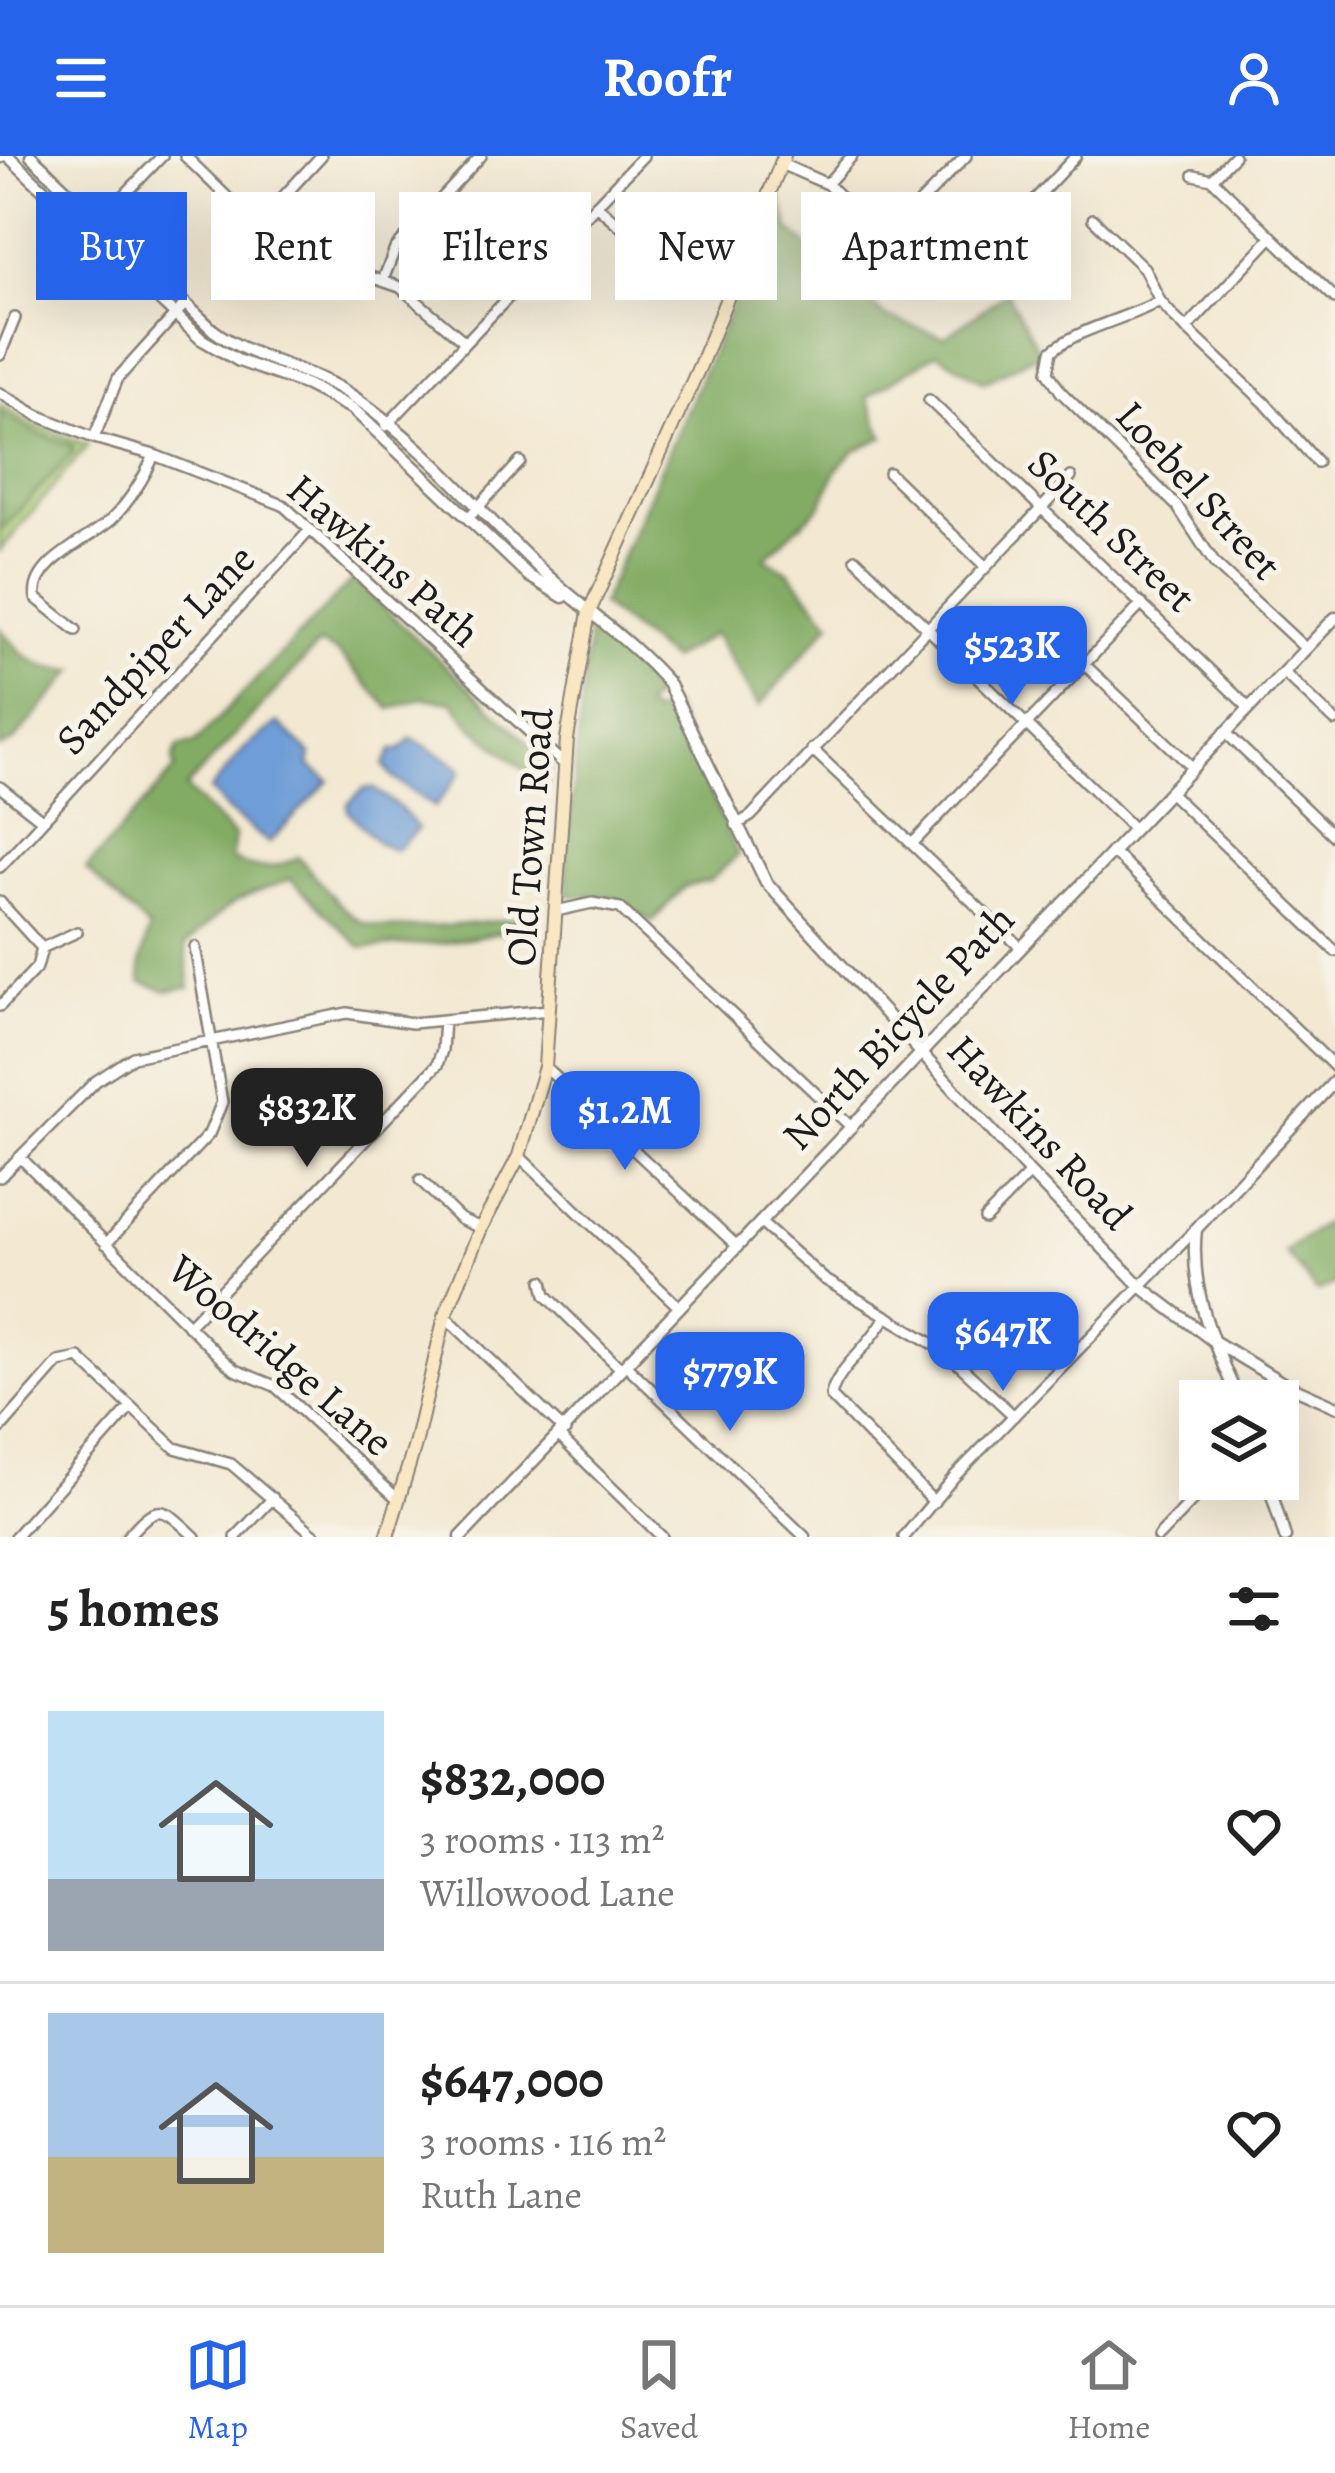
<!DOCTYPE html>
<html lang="en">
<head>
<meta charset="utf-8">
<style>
	:root { --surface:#fff; --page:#f6f6f6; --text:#222; --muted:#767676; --line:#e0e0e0; --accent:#2563eb }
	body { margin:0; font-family:Alegreya,serif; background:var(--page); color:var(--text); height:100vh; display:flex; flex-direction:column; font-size:45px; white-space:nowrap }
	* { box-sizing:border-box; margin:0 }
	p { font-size:39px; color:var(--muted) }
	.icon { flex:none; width:66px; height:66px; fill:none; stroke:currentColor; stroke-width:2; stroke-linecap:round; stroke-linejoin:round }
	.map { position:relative; height:1381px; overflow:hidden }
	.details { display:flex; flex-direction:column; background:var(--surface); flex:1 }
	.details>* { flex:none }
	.hud { position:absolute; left:36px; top:36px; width:1263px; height:108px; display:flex; gap:24px }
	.buttons { position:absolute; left:1179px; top:1224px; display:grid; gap:24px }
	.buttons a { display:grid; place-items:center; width:120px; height:120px; border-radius:0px; background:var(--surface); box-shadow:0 12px 48px #0002; font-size:60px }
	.price { position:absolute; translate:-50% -102px; padding:0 27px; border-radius:24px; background:var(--accent); color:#fff; font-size:39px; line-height:78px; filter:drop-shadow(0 3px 6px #0008) }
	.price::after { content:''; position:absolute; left:50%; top:72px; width:36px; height:27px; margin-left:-18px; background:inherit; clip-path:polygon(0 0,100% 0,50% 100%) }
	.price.current { background:#222; color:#fff }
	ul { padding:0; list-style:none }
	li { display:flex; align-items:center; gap:36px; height:300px; padding:0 48px }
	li+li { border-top:3px solid var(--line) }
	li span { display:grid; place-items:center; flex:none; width:336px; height:240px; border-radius:0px; color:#555 }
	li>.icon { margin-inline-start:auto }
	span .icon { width:144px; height:144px; fill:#fffc; stroke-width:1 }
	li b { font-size:51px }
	h2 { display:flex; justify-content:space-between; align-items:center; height:144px; padding:0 48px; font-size:51px }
	.pill { padding:0 42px; border-radius:0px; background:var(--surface); box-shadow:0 12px 48px #0002; font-size:42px; line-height:108px }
	.pill.current { background:var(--accent); color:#fff }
	header { display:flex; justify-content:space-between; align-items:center; height:156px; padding:0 48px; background:var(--accent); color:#fff; font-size:54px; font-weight:600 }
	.tabs { display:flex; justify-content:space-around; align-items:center; height:168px; border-top:3px solid var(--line); background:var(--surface); font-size:33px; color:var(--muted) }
	.tabs a { display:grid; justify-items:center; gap:6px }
	.tabs .current { color:var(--accent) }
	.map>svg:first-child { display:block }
	.green { fill:#a3c771; stroke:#607246; stroke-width:3 }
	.forest { fill:#82ac63; stroke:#4f6440; stroke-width:3 }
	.water { fill:#6e9dd7; stroke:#455c7a; stroke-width:3 }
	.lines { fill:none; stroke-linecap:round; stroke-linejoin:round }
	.minor-casing { stroke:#888277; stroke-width:14 }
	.tertiary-casing { stroke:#888277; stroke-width:15 }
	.secondary-casing { stroke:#888277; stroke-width:16 }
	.minor { stroke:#fff; stroke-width:9 }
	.tertiary { stroke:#fff; stroke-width:10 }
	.secondary { stroke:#f9e7c3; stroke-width:12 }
	.labels { text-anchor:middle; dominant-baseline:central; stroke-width:10; stroke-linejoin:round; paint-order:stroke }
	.street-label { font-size:42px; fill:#1c1c1c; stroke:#f7f3e8 }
</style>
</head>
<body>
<header><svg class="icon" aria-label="menu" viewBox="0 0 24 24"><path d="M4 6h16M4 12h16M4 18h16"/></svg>Roofr<svg class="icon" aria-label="person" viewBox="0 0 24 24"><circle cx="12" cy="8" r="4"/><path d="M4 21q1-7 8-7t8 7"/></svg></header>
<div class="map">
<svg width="1335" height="1381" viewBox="0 0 1335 1381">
	<rect width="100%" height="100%" fill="#f7f3e8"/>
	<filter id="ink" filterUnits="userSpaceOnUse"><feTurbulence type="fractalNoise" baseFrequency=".00833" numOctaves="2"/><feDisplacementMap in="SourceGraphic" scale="24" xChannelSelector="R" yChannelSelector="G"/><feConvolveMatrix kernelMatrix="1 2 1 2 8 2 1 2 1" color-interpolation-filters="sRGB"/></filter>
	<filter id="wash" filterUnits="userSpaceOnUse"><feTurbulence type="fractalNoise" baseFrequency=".004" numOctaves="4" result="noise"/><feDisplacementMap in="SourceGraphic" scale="48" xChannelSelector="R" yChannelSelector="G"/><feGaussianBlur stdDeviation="2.7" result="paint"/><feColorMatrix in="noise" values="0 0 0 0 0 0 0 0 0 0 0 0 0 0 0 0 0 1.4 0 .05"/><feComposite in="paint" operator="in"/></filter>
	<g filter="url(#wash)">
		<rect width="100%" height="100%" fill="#f3e8d2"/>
		<!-- green -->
		<path class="green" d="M 0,248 L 31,267 L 88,289 L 0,395 Z"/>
		<!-- forest -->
		<path class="forest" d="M 780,40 L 789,73 L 886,161 L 945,181 L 1007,136 L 1040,197 L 984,226 L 937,197 L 867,241 L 884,281 L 854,295 L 837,313 L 821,349 L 765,402 L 789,416 L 831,466 L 759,551 L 714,478 L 671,504 L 601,449 Z
			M 0,256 L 39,278 L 72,289 L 73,296 L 0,375 Z
			M 353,423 L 552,609 L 547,632 L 471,570 L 453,546 L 423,542 L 390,553 L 338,497 L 319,488 L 186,632 L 235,681 L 231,703 C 254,716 276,713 298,701 C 317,721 336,749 358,764 C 385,782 501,763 538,761 L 536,771 L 444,787 L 361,792 L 290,723 C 276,730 246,739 237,745 C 224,753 195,779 185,790 L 190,832 L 166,835 L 141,826 L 140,807 L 149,773 L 86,713 L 175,613 L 173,604 L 178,590 L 195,587 Z
			M 0,473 C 23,499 38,516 75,514 L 14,585 L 0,592 Z
			M 589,476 L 600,477 L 658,529 L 658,537 L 645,550 L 652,558 L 672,550 L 738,699 L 710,725 L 684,731 L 652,766 L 613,742 L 567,738 L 566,699 Z
			M 1335,1059 L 1335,1128 L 1317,1136 L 1285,1096 Z"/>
		<!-- water -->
		<path class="water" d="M 278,567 L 311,598 L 309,609 L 329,625 L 269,687 L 227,654 L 210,634 L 244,593 Z
			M 412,582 L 457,609 L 461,616 L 435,651 L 393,622 L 384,609 L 392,594 L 400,594 Z
			M 373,632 L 399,651 L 418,673 L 395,694 L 377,686 L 348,655 L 348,648 L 364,633 Z"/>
	</g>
	<g filter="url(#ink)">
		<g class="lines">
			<!-- minor casing -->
			<g class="minor-casing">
				<path id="minor" d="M 185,0 L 269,82 L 285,92 L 400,131 L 465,186
					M 0,2 L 2,0
					M 781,8 L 827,28 L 929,125 L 944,134 L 956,127 L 1076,0
					M 1194,19 L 1212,23 L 1234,0
					M 1212,23 L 1335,142
					M 827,28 L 852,0
					M 596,49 L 645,92 L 731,129
					M 1093,63 L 1144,112 L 1160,145 L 1174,161 L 1265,247 L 1317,306
					M 256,70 L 321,0
					M 89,76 L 162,0
					M 885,83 L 966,0
					M 383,124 L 395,93 L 481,0
					M 1160,145 C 1126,163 1079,172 1052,195 L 1048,216 L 1061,236 L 1177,350 L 1215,408 L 1305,492
					M 1186,173 L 1271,82
					M 0,199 L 15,162
					M 0,237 L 37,259 L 94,282 L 154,299 L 283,349 L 565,609
					M 929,244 L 1249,552
					M 386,270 L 643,0
					M 94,282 L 118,222 L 184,149
					M 889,317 L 985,410
					M 468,362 L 520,306
					M 856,403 L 1133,672
					M 76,474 L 36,442 C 30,406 90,384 112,363 C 129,346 145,321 154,299
					M 1084,508 L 1192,611
					M 1283,516 L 1335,565
					M 1225,576 L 1335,681
					M 812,593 L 1019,790
					M 0,631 L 42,664
					M 1169,636 L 1335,795
					M 736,669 L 751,660 L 1071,321
					M 913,687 L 1142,448
					M 1112,695 L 1335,911
					M 0,711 L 310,374
					M 0,746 L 42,792 L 37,811 L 0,850
					M 556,755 L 592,747 L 620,752 L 849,969
					M 42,792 L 77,776
					M 545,911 L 737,1090
					M 519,1000 L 679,1151
					M 20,1001 L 224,1205 L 235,1214 L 275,1230 L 399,1344
					M 0,1021 L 96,925 L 133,901 L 347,857 L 412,867 L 549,854
					M 420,1024 L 460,1063 L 481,1072
					M 985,1063 L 1030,1017
					M 760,1066 L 824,1123 L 942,1193 L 1014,1260
					M 106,1088 L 209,978 L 222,946 L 195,791
					M 543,1125 L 546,1139 L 620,1212
					M 445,1160 L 565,1275
					M 886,1160 C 873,1187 835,1214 831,1240 L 934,1346
					M 188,1170 L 437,909 L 442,894 L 444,864
					M 625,1208 L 805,1381
					M 0,1273 L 59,1206 L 79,1202 L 175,1292 L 231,1308 L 317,1381
					M 560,1281 L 662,1381
					M 15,1381 L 131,1251
					M 127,1381 C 158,1345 162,1350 195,1381
					M 236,1381 L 273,1342
					M 904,1381 L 953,1322 L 1196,1073
					M 1158,1381 L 1213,1323"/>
			</g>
			<!-- tertiary casing -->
			<g class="tertiary-casing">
				<path id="tertiary" d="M 8,0 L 201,183 L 239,205 L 307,229 L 353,253 L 529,420 L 563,441
					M 31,0 L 213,174 C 255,206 311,211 354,241 C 423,287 478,354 537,410 C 580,451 630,483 668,527 L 766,726 L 1030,1017 L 1140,1130 L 1212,1184 L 1281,1226 L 1335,1250
					M 1239,1245 C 1214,1189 1189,1136 1196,1073 L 1335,925
					M 1267,1323 L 1285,1381
					M 461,1381 L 1335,462"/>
			</g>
			<!-- secondary casing -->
			<g class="secondary-casing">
				<path id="secondary" d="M 387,1381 L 415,1289 L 445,1160 L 481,1072 L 519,1000 L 545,911 L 567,583 L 589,456 L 701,207 L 784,0"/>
			</g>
			<!-- minor -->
			<use href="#minor" class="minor"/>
			<!-- tertiary -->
			<use href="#tertiary" class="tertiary"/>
			<!-- secondary -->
			<use href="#secondary" class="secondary"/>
		</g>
	</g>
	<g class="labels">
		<!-- street labels -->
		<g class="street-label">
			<text transform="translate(1199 334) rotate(48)">Loebel Street</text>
			<text transform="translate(1112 374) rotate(44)">South Street</text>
			<text transform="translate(384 404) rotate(41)">Hawkins Path</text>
			<text transform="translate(155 493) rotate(-47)">Sandpiper Lane</text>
			<text transform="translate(529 681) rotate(-86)">Old Town Road</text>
			<text transform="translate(898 871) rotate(-47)">North Bicycle Path</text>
			<text transform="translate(1040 976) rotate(47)">Hawkins Road</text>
			<text transform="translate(281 1199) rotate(41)">Woodridge Lane</text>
		</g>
	</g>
</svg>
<div class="buttons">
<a><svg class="icon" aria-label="layers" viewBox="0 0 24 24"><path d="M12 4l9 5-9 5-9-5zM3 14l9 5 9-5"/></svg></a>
</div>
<b class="price" style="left:1012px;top:552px">$523K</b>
<b class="price current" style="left:307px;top:1014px">$832K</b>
<b class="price" style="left:625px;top:1017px">$1.2M</b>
<b class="price" style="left:1003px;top:1238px">$647K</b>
<b class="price" style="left:730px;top:1278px">$779K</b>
<div class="hud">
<a class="pill current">Buy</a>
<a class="pill">Rent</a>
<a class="pill">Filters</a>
<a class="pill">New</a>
<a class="pill">Apartment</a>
</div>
</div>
<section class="details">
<h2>5 homes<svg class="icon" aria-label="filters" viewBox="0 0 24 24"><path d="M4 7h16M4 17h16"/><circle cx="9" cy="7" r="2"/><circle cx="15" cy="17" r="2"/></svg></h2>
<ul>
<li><span style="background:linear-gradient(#bfe0f5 70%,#9aa5b1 0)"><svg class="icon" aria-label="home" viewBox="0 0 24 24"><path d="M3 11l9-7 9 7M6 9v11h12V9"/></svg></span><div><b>$832,000</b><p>3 rooms · 113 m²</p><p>Willowood Lane</p></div><svg class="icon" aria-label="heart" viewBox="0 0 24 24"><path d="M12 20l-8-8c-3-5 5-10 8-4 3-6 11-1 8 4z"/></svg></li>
<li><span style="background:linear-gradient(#a9c7e8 60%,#c2b280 0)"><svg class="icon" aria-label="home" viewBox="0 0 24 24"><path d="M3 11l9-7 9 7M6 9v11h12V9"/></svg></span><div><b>$647,000</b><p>3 rooms · 116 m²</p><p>Ruth Lane</p></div><svg class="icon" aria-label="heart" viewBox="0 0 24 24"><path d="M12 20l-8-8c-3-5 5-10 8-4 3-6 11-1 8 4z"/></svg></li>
</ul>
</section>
<nav class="tabs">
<a class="current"><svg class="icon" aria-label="map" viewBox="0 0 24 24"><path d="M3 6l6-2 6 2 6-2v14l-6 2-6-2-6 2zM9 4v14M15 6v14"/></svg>Map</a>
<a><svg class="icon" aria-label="saved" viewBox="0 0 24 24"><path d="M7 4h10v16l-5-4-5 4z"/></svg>Saved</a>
<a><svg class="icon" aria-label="home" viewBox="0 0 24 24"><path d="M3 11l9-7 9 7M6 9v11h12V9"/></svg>Home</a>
</nav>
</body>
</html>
